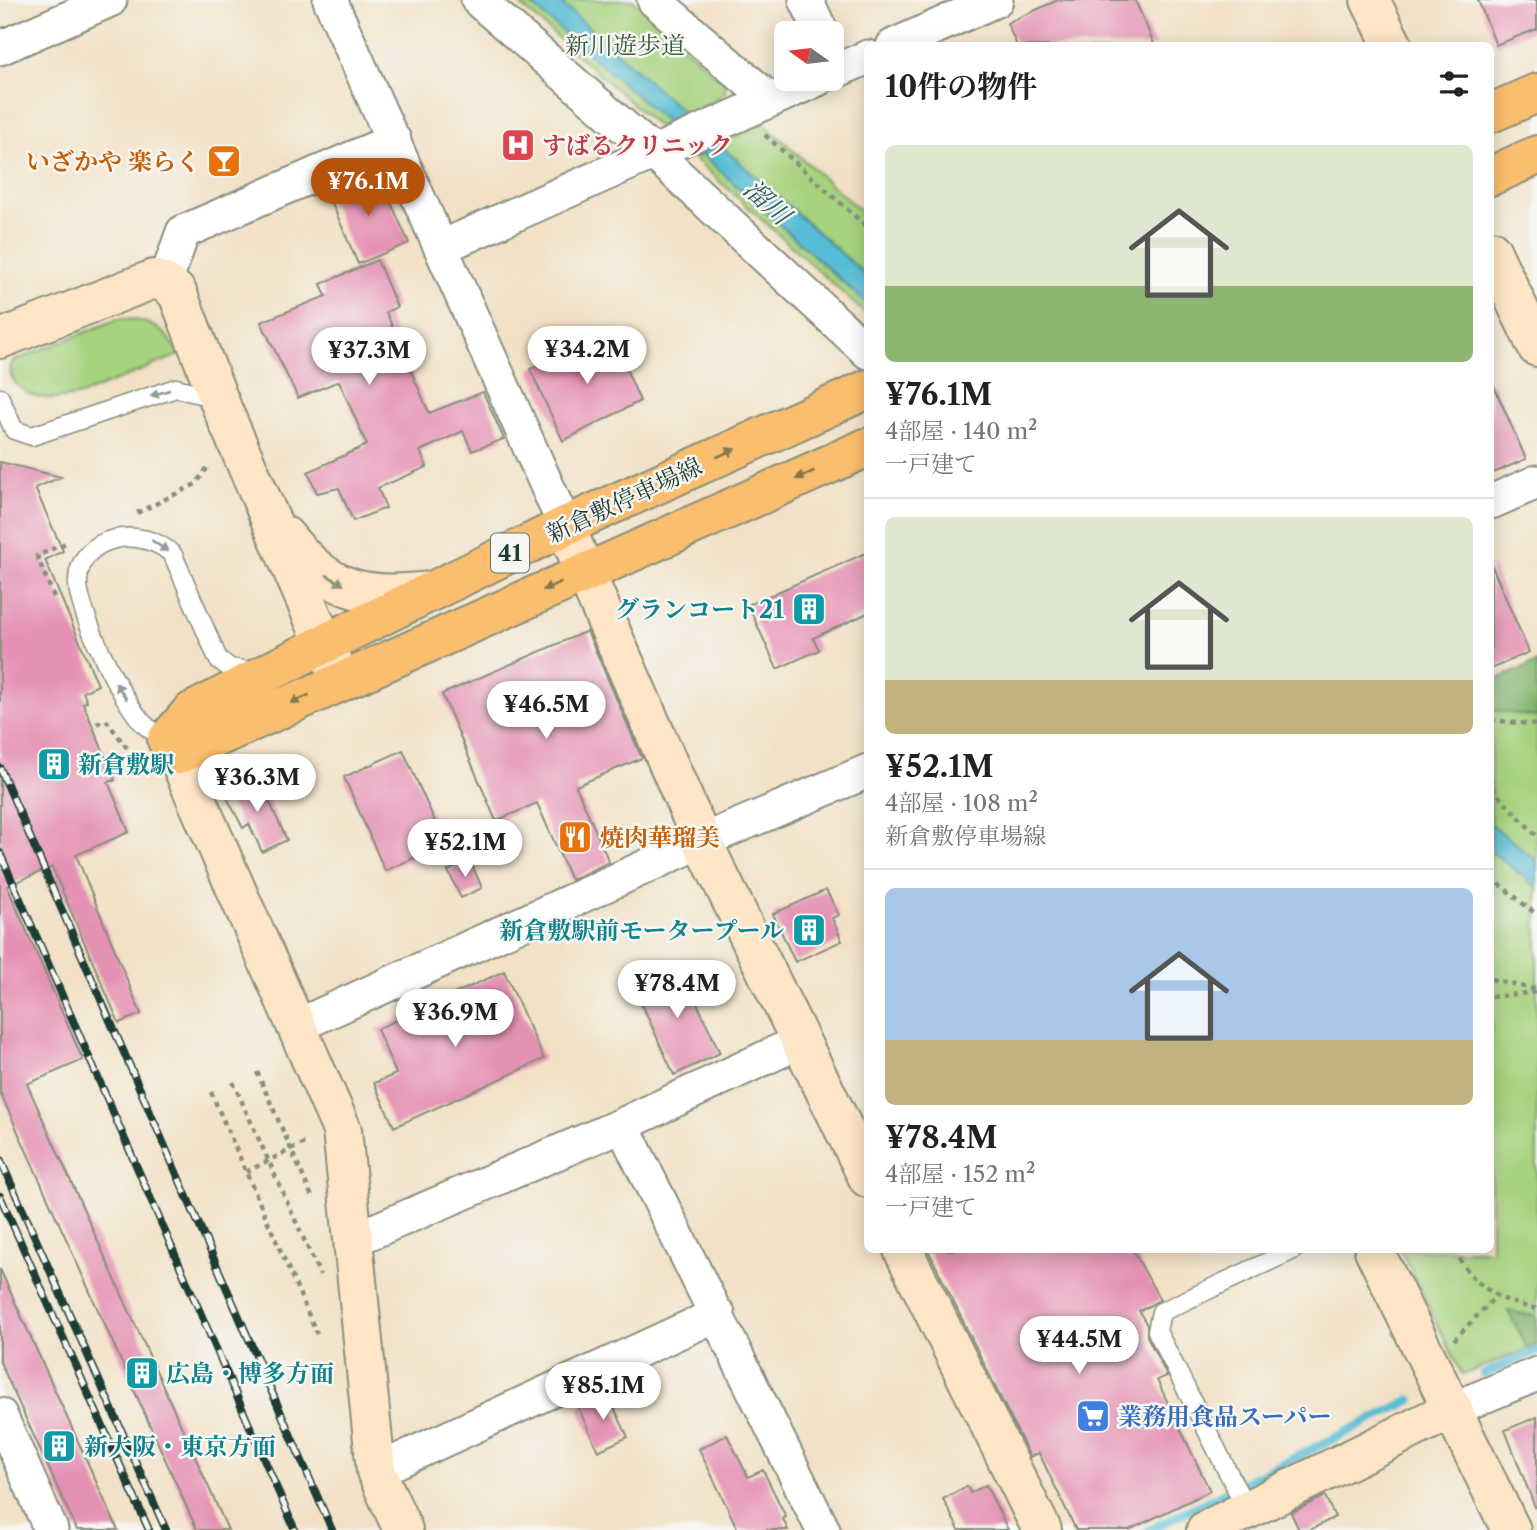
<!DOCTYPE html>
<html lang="ja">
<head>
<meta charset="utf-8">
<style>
	:root { --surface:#fff; --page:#f6f6f6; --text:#222; --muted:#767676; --line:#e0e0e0; --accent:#b45309 }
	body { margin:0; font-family:"Libre Caslon Text","Noto Serif JP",serif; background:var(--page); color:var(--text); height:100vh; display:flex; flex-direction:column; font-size:26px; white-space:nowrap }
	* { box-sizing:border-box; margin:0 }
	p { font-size:23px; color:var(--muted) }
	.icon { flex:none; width:38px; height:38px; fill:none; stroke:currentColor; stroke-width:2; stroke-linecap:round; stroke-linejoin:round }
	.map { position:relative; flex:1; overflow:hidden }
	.panel { position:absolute; left:864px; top:42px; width:630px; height:1211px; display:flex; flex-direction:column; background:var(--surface); border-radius:10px; box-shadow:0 4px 18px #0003 }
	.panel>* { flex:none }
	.needle { width:46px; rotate:284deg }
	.fabs { position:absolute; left:774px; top:21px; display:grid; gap:14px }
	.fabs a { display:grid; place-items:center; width:70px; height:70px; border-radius:10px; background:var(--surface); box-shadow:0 4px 18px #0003; font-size:35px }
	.price { position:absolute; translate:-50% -60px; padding:0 16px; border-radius:24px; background:#fff; color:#222; font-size:23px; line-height:46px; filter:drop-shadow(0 2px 4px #0008) }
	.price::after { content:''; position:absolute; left:50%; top:42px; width:21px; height:16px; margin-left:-10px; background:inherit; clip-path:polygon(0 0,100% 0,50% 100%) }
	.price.on { background:var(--accent); color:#fff }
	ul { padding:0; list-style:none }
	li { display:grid; align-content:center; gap:14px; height:371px; padding:0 21px }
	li+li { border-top:2px solid var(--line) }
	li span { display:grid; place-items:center; height:217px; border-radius:10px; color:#555 }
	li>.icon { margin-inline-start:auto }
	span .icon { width:126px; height:126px; fill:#fffc; stroke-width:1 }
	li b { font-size:30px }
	h2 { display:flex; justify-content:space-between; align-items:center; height:84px; padding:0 21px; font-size:30px }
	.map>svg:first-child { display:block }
	.green { fill:#a7d27e; stroke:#638859; stroke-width:2 }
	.forest { fill:#85b46d; stroke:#527850; stroke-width:2 }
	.water { fill:#57bcd5; stroke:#3b7c84; stroke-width:2 }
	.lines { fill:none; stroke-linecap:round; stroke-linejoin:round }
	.stream { stroke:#57bcd5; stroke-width:9 }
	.building { fill:#e591b4 }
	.lane-casing { stroke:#888f7d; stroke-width:21 }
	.street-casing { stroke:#888f7d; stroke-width:37 }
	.secondary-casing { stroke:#888f7d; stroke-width:42 }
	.primary-casing { stroke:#888f7d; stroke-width:42 }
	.path { stroke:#888f7d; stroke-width:4.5; stroke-dasharray:5 5; stroke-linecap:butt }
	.lane { stroke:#fff; stroke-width:18 }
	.street { stroke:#fff; stroke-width:33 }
	.secondary { stroke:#fde5c5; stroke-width:38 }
	.primary { stroke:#fabe6e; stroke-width:38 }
	.rail-casing { stroke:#1f3d34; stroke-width:8 }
	.rail { stroke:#f6f6f2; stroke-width:5; stroke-dasharray:16; stroke-linecap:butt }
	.oneway { fill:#8f9e9a }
	.oneway2 { fill:#82774e }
	.oneway3 { fill:#8e917c }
	.labels { text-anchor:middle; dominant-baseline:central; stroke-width:5; stroke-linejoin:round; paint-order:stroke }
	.shield { fill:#f6f6f2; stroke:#60746d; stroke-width:2 }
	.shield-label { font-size:23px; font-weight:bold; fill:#1f3d34 }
	.park-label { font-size:24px; fill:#3a5b43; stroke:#f6f6f2 }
	.health-label { font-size:24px; font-weight:bold; fill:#be3a42; stroke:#f6f6f2; text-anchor:start }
	.food-label { font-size:24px; font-weight:bold; fill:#c56008; stroke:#f6f6f2; text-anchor:end }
	.street-label { font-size:24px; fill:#1f3d34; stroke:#f6f6f2 }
	.culture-label { font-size:24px; font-weight:bold; fill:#0d838f; stroke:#f6f6f2; text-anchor:start }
	.shop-label { font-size:24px; font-weight:bold; fill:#366cbe; stroke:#f6f6f2; text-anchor:start }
	.water-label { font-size:26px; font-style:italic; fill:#2d5d5c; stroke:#f6f6f2 }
</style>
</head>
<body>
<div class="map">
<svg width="1537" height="1530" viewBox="0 0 1537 1530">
	<rect width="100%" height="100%" fill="#f6f6f2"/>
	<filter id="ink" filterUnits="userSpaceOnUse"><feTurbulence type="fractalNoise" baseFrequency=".0143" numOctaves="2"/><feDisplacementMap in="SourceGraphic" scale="14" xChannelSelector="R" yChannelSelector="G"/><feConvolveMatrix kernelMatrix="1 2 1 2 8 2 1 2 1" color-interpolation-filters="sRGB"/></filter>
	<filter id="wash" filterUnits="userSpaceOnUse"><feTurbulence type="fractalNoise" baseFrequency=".00686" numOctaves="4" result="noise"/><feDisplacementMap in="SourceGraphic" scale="28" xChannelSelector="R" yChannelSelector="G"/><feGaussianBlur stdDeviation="1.57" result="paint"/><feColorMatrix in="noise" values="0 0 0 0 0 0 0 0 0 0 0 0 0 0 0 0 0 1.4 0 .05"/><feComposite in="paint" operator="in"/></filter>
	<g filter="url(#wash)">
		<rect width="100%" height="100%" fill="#f2e1c6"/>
		<!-- green -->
		<path class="green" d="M 515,0 L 633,0 L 725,84 L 725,92 L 716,100 L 661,129 Z
			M 763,123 L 868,218 L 868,316 L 694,158 Z
			M 118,319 C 147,318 167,328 179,355 L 81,395 C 59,400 29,403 14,381 C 9,374 9,368 13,361 Z
			M 1537,662 L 1537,1345 L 1462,1375 L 1401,1250 L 1491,1250 L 1491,682 Z"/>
		<!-- forest -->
		<path class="forest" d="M 1537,662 L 1537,717 L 1491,710 L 1491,682 Z
			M 1508,1311 L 1537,1316 L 1537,1345 L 1528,1349 Z"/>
		<!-- water -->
		<path class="water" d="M 526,0 L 558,0 L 868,277 L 868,305 L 651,108 Z
			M 1491,824 L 1537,861 L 1537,887 L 1491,851 Z"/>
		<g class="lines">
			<!-- stream -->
			<path class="stream" d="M 1484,1374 L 1537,1351
				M 1149,1530 L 1411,1400"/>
		</g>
		<g id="blocks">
			<!-- building -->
			<path class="building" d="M 1058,0 L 1135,0 L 1155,46 L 1017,46 L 1007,23 Z
				M 1478,0 L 1537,0 L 1537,29 L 1496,45 Z
				M 377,171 L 409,243 L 358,264 L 328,194 Z
				M 377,260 L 397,307 L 386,312 L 429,413 L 483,392 L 504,439 L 472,451 L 463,431 L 420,451 L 427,467 L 378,488 L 386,508 L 353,521 L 339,488 L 317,493 L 308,472 L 367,445 L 339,381 L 298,398 L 261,322 L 326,296 L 321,284 Z
				M 618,333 L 631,360 L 624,364 L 640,401 L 563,441 L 530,369 Z
				M 1491,379 L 1526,459 L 1491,474 Z
				M 0,462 L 61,477 L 35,488 L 63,551 L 45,560 L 98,685 L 83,692 L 87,702 L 83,703 L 115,780 L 108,782 L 129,832 L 76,855 L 141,1014 L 119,1023 L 52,867 L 7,886 L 83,1060 L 27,1084 L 228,1530 L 197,1530 L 0,1092 Z
				M 868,552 L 868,613 L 813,638 L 819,650 L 777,669 L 748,605 Z
				M 1491,564 L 1529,652 L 1491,669 Z
				M 587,631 L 642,758 L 576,786 L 609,862 L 571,880 L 537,803 L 496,821 L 442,694 Z
				M 403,750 L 445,844 L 385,871 L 344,777 Z
				M 258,777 L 287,840 L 262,852 L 249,824 L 243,828 L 225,794 Z
				M 470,860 L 482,888 L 461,898 L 448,871 Z
				M 826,890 L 839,915 L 832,918 L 842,941 L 795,962 L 773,914 Z
				M 680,966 L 720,1053 L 674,1075 L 634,987 Z
				M 504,971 L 544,1059 L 394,1127 L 374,1083 L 396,1074 L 377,1029 Z
				M 928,1250 L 1133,1250 L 1160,1300 L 1139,1311 L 1147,1325 L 1147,1336 L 1167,1376 L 1157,1380 L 1210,1491 L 1129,1530 L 1076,1530 L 1039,1453 L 1030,1457 Z
				M 0,1269 L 118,1530 L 77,1530 L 0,1362 Z
				M 607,1393 L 628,1437 L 598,1451 L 578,1407 Z
				M 1537,1417 L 1537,1507 L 1535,1507 L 1505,1430 Z
				M 727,1435 L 748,1477 L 763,1470 L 786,1517 L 783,1519 L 788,1530 L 738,1530 L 699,1449 Z
				M 986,1485 L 1008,1530 L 959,1530 L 943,1499 L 967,1486 L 970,1493 Z
				M 1325,1496 L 1335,1517 L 1310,1530 L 1299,1530 L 1291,1513 Z"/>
		</g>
	</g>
	<g filter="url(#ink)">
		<use href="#blocks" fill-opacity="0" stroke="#888f7d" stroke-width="2"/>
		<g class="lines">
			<!-- lane casing -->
			<g class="lane-casing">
				<path id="lane" d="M 0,398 L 14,430 L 32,436 L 176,388 L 204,395 L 217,404
					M 167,740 C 160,735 151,731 145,725 C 124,706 76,609 78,580 C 80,534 143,525 173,555 L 218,659 L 230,668 L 255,672
					M 1247,1510 L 1157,1331 L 1161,1312 L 1293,1250"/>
			</g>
			<!-- street casing -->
			<g class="street-casing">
				<path id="street" d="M 330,0 L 565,526
					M 478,0 L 653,152 L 868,352
					M 654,0 L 770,100
					M 806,0 L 822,33
					M 893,46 L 996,0
					M 0,48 L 110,0
					M 831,73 L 868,57
					M 442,247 L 818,79
					M 165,283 L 183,232 L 394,140
					M 1491,502 L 1537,482
					M 297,1026 L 702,841 L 868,771
					M 622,1125 L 823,1530
					M 353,1240 L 622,1125 L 801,1041
					M 1453,1409 L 1537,1374
					M 0,1415 L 51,1530
					M 376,1471 L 718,1314"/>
			</g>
			<!-- secondary casing -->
			<g class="secondary-casing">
				<path id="secondary" d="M 1370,0 L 1393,46
					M 1491,250 L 1537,347
					M 0,339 L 154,279 L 165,283 L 177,292 L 222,408 L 340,680
					M 565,526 L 702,841 L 868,1178
					M 285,536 C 331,593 363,598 432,591
					M 167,740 L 177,755 L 342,1130 L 376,1471 L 403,1530
					M 903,1250 L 1042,1530
					M 1374,1250 L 1511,1530
					M 1206,1530 L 1453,1409"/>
			</g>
			<!-- primary casing -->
			<g class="primary-casing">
				<path id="primary" d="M 1491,113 L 1537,93
					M 1491,176 L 1537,155
					M 167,740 L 191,712 L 324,644 L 565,526 L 868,389
					M 177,755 L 868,447"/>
			</g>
			<!-- path -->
			<path class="path" d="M 765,135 L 868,228
				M 137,513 L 196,484 L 209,465
				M 54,597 L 37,556 L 68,542
				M 106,720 L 136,760
				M 1491,720 L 1537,725
				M 97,724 L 105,718
				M 1491,788 L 1537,836
				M 1491,877 L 1537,915
				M 1491,979 L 1537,990
				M 1491,997 L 1537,992
				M 257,1072 L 313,1199
				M 233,1082 L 320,1275
				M 211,1092 L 317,1334
				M 246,1172 L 308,1141
				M 1454,1250 C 1474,1286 1497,1301 1537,1309
				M 1454,1340 L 1495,1297"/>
			<!-- lane -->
			<use href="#lane" class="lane"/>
			<!-- street -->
			<use href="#street" class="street"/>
			<!-- secondary -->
			<use href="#secondary" class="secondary"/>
			<!-- primary -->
			<use href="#primary" class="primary"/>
			<!-- rail casing -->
			<g class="rail-casing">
				<path id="rail" d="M 0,768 L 332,1530
					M 0,853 L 295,1530
					M 0,1159 L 166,1530
					M 0,1196 L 149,1530"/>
			</g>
			<!-- rail -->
			<use href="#rail" class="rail"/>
		</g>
		<!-- one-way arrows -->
		<defs><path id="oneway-solid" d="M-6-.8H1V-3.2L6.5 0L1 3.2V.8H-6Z" transform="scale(1.75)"/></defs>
		<g class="oneway">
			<use href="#oneway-solid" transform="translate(160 393) rotate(163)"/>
			<use href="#oneway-solid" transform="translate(160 546) rotate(34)"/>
			<use href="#oneway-solid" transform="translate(121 691) rotate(-124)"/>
		</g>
		<g class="oneway2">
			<use href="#oneway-solid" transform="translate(726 453) rotate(-24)"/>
			<use href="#oneway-solid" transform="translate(805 475) rotate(156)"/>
			<use href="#oneway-solid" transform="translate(552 586) rotate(156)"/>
			<use href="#oneway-solid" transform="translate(300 699) rotate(156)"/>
		</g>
		<use class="oneway3" href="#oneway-solid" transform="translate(335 580) rotate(30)"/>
	</g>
	<!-- icons -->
	<defs>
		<g id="hospital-square" transform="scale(1.75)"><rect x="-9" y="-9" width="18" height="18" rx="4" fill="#e0444e" stroke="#f6f6f2"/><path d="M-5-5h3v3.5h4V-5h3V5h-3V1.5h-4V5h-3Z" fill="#fff"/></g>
		<g id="bar-square" transform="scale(1.75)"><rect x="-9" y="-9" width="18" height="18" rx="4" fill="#e8710a" stroke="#f6f6f2"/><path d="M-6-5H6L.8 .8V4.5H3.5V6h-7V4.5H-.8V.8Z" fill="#fff"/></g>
		<g id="building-square" transform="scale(1.75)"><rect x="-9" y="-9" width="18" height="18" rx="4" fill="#0f9aa8" stroke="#f6f6f2"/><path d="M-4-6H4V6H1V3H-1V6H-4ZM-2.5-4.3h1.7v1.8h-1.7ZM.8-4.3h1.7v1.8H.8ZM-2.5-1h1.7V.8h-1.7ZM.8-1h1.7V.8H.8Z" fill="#fff"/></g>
		<g id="restaurant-square" transform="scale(1.75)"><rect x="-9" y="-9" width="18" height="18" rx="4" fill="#e8710a" stroke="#f6f6f2"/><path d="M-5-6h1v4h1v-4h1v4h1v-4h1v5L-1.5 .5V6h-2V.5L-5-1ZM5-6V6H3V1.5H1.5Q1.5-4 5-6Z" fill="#fff"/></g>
		<g id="supermarket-square" transform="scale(1.75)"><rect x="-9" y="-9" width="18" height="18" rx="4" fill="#3f7fe0" stroke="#f6f6f2"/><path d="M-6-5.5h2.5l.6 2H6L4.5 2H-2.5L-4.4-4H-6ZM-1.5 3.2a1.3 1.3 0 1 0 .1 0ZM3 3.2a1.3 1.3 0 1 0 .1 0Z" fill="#fff"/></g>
	</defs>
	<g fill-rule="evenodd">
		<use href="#hospital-square" x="518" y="145"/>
		<use href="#bar-square" x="224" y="161"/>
		<use href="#building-square" x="809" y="609"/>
		<use href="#building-square" x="54" y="764"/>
		<use href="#restaurant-square" x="575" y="837"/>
		<use href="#building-square" x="809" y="930"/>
		<use href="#building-square" x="142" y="1373"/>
		<use href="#supermarket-square" x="1093" y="1416"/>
		<use href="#building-square" x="59" y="1446"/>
	</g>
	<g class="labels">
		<!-- shield labels -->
		<rect class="shield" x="491" y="533.5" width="38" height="39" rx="5"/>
		<g class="shield-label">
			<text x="510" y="553">41</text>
		</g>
		<!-- park labels -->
		<g class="park-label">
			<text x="625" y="45">新川遊歩道</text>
		</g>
		<!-- health labels -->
		<g class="health-label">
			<text x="542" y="145">すばるクリニック</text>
		</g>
		<!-- food labels -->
		<g class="food-label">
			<text x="200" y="161">いざかや 楽らく</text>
			<text x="600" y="837" text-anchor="start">焼肉華瑠美</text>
		</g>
		<!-- street labels -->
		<g class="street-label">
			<text transform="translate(624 500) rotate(-25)">新倉敷停車場線</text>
		</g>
		<!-- culture labels -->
		<g class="culture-label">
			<text x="784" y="609" text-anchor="end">グランコート21</text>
			<text x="78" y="764">新倉敷駅</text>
			<text x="784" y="930" text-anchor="end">新倉敷駅前モータープール</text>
			<text x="166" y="1373">広島・博多方面</text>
			<text x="84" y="1446">新大阪・東京方面</text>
		</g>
		<!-- shop labels -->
		<g class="shop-label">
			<text x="1118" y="1416">業務用食品スーパー</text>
		</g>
		<!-- water labels -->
		<g class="water-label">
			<text transform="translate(767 202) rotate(42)">溜川</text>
		</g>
	</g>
</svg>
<div class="fabs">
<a><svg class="needle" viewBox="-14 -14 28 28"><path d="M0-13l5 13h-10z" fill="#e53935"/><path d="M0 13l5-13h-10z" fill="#767676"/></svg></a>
</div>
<b class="price on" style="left:368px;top:218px">¥76.1M</b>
<b class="price" style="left:587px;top:386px">¥34.2M</b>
<b class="price" style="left:369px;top:387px">¥37.3M</b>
<b class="price" style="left:546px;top:741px">¥46.5M</b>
<b class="price" style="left:257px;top:814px">¥36.3M</b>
<b class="price" style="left:465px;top:879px">¥52.1M</b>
<b class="price" style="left:677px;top:1020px">¥78.4M</b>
<b class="price" style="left:455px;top:1049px">¥36.9M</b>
<b class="price" style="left:1079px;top:1376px">¥44.5M</b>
<b class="price" style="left:603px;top:1422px">¥85.1M</b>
<section class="panel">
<h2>10件の物件<svg class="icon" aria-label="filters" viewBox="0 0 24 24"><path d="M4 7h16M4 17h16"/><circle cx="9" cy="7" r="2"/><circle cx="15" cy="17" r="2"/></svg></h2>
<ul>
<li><span style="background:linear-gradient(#dfe7d0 65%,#8fb573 0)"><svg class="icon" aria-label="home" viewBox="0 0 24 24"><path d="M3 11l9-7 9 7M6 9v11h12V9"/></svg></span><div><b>¥76.1M</b><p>4部屋 · 140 m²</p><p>一戸建て</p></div></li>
<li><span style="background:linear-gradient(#dfe7d0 75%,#c2b280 0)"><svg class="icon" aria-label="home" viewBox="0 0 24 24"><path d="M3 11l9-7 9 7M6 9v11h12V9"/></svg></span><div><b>¥52.1M</b><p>4部屋 · 108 m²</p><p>新倉敷停車場線</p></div></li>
<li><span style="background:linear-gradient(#a9c7e8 70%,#c2b280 0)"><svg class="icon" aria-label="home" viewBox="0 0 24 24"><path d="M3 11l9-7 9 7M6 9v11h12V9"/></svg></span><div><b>¥78.4M</b><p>4部屋 · 152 m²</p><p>一戸建て</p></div></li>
</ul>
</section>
</div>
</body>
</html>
